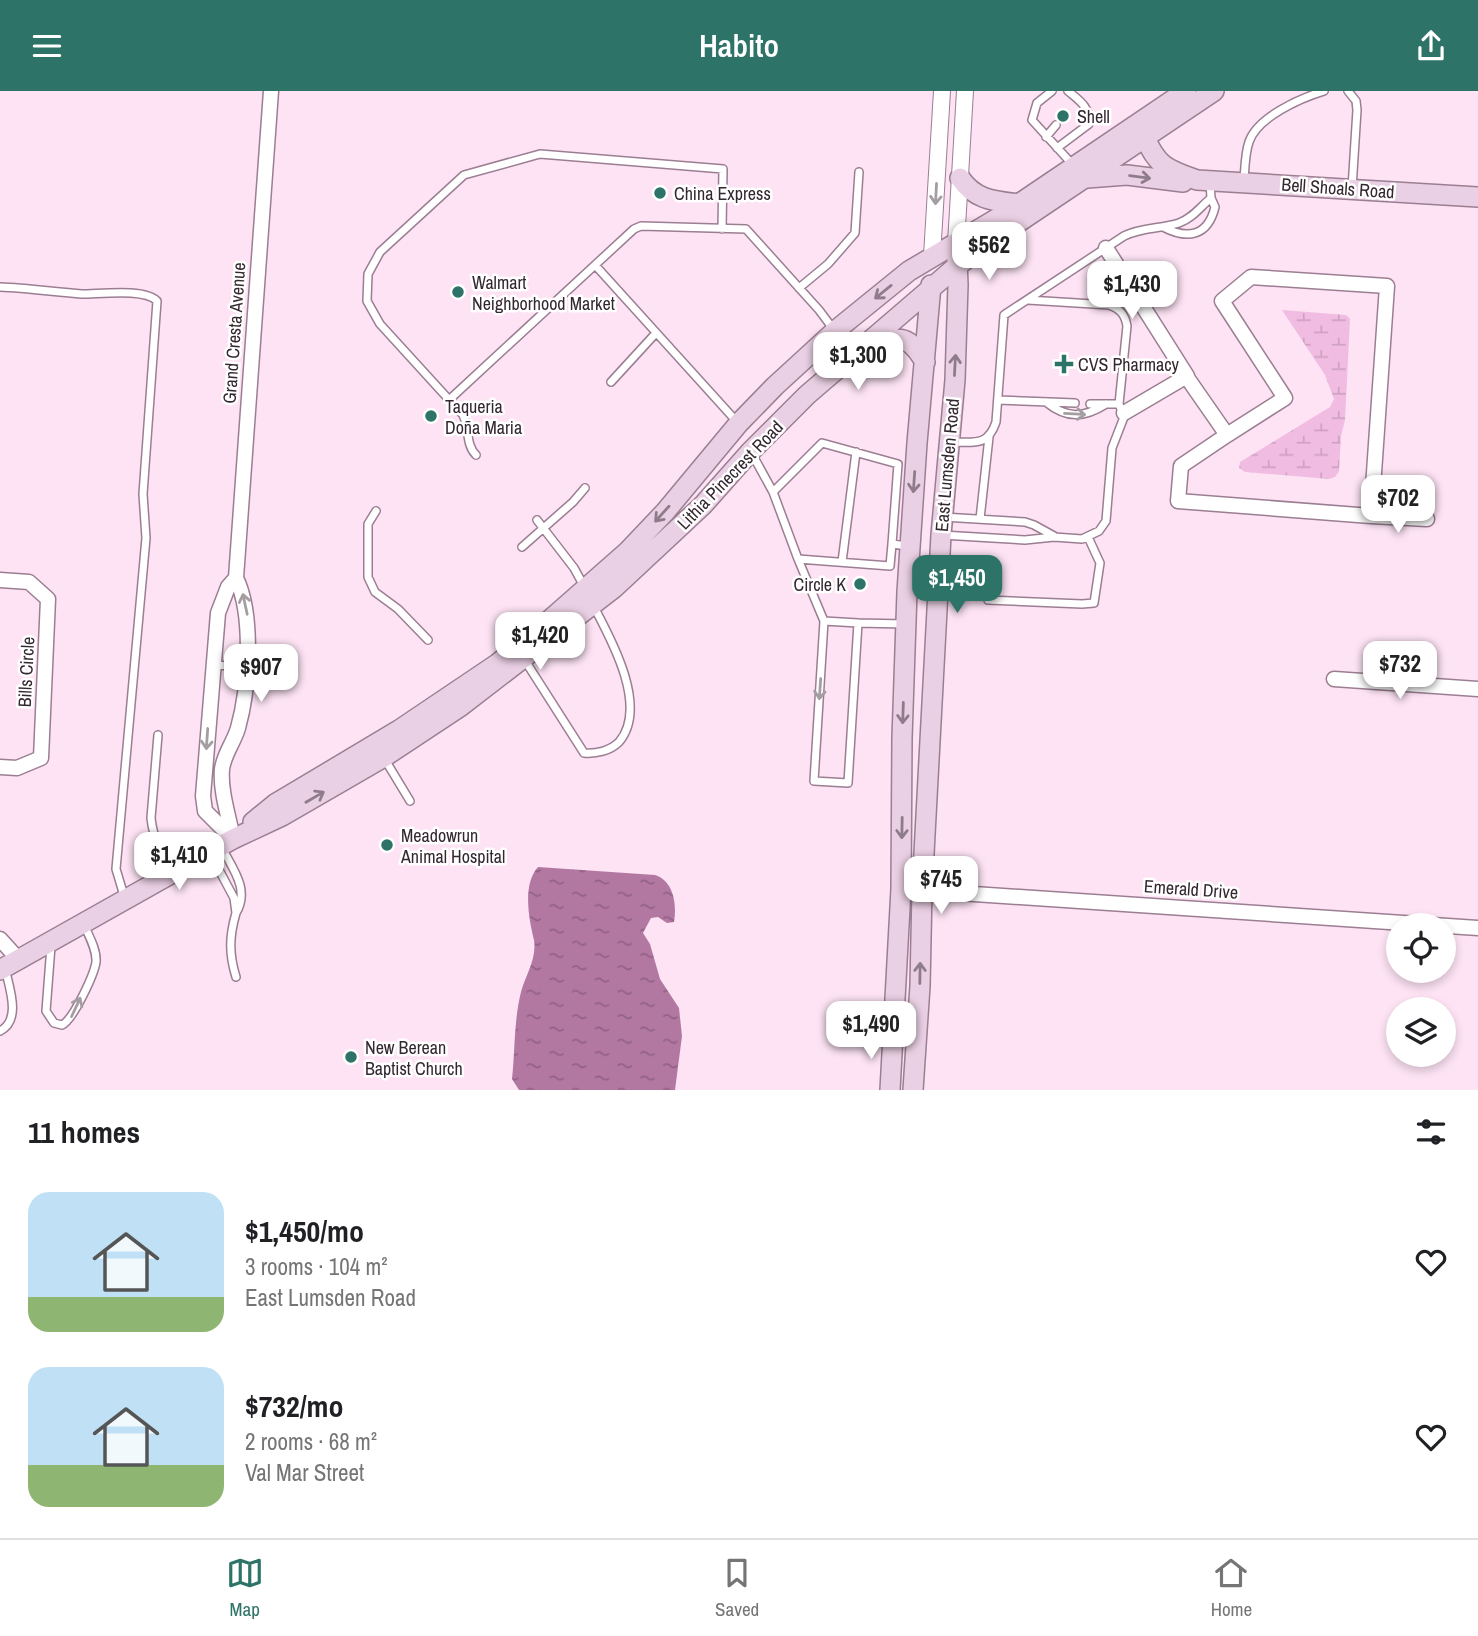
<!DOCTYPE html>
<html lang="en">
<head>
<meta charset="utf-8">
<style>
	:root { --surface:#fff; --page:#f2f2f2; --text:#202124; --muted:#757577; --line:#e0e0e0; --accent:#2d7367 }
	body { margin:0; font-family:"Archivo Narrow",sans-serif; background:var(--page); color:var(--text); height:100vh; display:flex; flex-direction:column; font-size:26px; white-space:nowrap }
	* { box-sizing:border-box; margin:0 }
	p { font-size:23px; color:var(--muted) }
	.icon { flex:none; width:38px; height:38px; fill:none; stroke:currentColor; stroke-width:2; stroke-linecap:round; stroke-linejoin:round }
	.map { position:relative; height:999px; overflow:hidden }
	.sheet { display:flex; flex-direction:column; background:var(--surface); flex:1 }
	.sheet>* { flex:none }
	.tools { position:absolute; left:1386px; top:822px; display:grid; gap:14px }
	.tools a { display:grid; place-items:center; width:70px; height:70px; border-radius:50%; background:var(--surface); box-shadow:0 4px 10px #0003; font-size:35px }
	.price { position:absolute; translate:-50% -60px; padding:0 16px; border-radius:14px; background:#fff; color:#222; font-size:23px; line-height:46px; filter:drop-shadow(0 2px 4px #0008) }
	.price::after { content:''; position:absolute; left:50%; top:42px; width:21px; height:16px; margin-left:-10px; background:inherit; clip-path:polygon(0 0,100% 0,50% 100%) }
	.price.active { background:var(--accent); color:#fff }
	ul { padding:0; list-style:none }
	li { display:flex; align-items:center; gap:21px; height:175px; padding:0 28px }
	li span { display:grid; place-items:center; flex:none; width:196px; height:140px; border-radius:21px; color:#555 }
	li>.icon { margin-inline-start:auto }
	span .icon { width:84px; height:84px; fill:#fffc; stroke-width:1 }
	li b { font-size:30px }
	h2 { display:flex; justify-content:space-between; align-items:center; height:84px; padding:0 28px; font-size:30px }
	header { display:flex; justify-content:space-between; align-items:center; height:91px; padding:0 28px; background:var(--accent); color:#fff; font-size:32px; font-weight:600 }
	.tab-bar { display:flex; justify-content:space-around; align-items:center; height:98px; border-top:2px solid var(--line); background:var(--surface); font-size:19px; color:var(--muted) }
	.tab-bar a { display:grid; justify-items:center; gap:4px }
	.tab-bar .active { color:var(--accent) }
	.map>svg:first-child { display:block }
	.wetland { fill:url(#wetland-marsh) }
	.water { fill:url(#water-ripples) }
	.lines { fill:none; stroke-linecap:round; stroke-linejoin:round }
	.service-casing { stroke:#9b7e92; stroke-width:10 }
	.minor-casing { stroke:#9b7e92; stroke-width:17 }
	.tertiary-casing { stroke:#9b7e92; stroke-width:18 }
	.secondary-casing { stroke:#9b7e92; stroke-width:22 }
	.service { stroke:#fff; stroke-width:7 }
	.minor { stroke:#fff; stroke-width:14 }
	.tertiary { stroke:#fff; stroke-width:16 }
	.secondary { stroke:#ead0e4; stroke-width:19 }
	.oneway { stroke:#8f7c8a }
	.oneway2 { stroke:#a49ea2 }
	.poi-dot { fill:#2d7367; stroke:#fff; stroke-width:2.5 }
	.labels { text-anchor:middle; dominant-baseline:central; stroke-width:5; stroke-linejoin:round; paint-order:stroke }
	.poi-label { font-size:18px; fill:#342830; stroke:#fff; text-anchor:start }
	.street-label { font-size:18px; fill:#342830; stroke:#fff }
</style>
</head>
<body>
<header><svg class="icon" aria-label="menu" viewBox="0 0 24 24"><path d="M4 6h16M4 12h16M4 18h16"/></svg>Habito<svg class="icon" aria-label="share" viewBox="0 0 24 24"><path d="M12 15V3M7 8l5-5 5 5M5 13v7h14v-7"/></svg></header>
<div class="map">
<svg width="1478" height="999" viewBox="0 0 1478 999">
	<defs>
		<pattern id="wetland-marsh" width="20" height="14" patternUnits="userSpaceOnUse" patternTransform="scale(1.75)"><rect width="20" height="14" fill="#f1bce1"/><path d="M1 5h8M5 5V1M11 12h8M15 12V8" fill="none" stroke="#cfa2c1"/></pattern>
		<pattern id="water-ripples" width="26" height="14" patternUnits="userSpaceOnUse" patternTransform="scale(1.75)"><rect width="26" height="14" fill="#b278a2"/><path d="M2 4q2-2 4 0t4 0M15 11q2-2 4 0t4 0" fill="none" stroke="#926284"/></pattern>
	</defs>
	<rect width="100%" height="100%" fill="#fde3f4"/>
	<!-- wetland -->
	<path class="wetland" d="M 1282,219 L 1346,224 L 1350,228 L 1345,329 L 1341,345 L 1339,380 L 1335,386 L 1329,388 L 1245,381 L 1239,377 L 1240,371 L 1330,316 L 1334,308 L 1325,284 Z"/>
	<!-- water -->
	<path class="water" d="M 538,776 L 655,784 C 674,790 677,814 674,831 L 667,832 L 658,826 L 651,827 L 643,842 L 650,853 L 660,888 L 679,917 L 682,945 L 675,999 L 519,999 L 512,988 C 515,961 514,928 521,901 C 525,885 537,868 534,849 C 529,828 522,794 538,776 Z"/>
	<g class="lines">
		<!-- service casing -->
		<g class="service-casing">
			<path id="service" d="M 1052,0 L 1037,12 L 1032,29 L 1073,74
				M 1348,0 L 1356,10 L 1357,19 L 1352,97
				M 1046,46 L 1056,34
				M 1057,57 L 1089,33 C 1090,16 1080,10 1068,0
				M 1244,89 C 1245,77 1245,62 1249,51 C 1257,26 1301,7 1324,0
				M 1163,136 C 1188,149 1208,145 1215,116 L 1211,107 L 1210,91
				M 595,174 L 738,332
				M 0,196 C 27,197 55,201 82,203 C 100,203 145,197 157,210 L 143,403 L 146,447 L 116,778 L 125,808
				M 799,197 L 828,173 L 855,142 L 859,81
				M 611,291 L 656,242
				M 450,308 L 634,138 L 641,135 L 746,138 L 819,219 L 834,239
				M 998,309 L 1075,312
				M 1046,311 C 1067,328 1084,327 1106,313
				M 1090,313 L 1119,313
				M 951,351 C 973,351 988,356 996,331 L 1004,224 L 1124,145 C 1142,136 1161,138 1179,132 C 1193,127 1200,116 1211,107
				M 751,361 L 773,401 L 798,468 L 890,475 L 892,453 L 908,455
				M 476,364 C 465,353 470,337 463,324 L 380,233 L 367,210 L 368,183 L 380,161 L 464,84 L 540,63 L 723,78 L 722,138
				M 773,401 L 822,352 L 898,373 L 892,453
				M 376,420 L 368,433 L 368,486 L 375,501 L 398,518 L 428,549
				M 943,426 L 1025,431 L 1034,434 L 1054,445
				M 980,428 L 989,346
				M 537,429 L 574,477 L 585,497
				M 942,444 L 1025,449 L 1054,446 L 1082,448 L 1099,440 L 1106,430 L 1112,357 L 1124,326 L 1119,313 L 1127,235 C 1125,223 1120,218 1109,214 L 1028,209
				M 522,456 L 573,411 L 585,397
				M 798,468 L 824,530 L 814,690 L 848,692 L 858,532 L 824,530
				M 842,471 L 856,361
				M 988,509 L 1082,513 L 1094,512 L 1100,472 L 1088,446
				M 858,532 L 905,533
				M 524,568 L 584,662 C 596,663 610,660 619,651 C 649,616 611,548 593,514
				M 214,574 L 246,576
				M 158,644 L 151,727 C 153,748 162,763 173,781
				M 384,667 L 410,710
				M 210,762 L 234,807 L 236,822 C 250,799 233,778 222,757
				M 51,855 L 46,920 L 54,932 L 62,934 C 73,929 94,884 96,871 C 97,859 89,845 84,834
				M 236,886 C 229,863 229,846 236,822
				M 0,940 C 22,929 9,896 5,877"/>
		</g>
		<!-- minor casing -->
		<g class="minor-casing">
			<path id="minor" d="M 1106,157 L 1187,285 L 1124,322
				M 1186,285 L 1227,344 L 1181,375 L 1178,410 L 1371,425 L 1387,195 L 1251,186 L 1222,210 L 1285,307 L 1227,344
				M 1371,425 L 1427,428
				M 0,489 L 29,491 L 48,508 L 41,667 L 17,677 L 0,676
				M 1334,588 L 1478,598
				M 233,748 C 229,726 220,700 222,678 C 224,663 234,651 238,637 C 249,598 254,524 236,487 L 271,0
				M 233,748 L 205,720 L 203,705 L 218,522 L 228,496 L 236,487
				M 901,798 L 1478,837
				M 0,848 L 19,869"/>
		</g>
		<!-- tertiary casing -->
		<g class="tertiary-casing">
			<path id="tertiary" d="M 956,153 L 965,0
				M 932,165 L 942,0"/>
		</g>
		<!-- secondary casing -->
		<g class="secondary-casing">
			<path id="secondary" d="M 1145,46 C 1157,76 1169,79 1197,89 L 1478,106
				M 960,87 C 975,109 994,110 1019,113
				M 1087,87 L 1127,84 L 1183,91
				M 871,262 C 896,243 908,242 925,271
				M 253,731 L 275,713 L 399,639 L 497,573 L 535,542 L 627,461 L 665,421 L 739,332 L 775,295 L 835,240 L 909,180 L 998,127 L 1186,0
				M 0,879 L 233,748 L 282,725 L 384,666 L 461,615 L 614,497 L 703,414 L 750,361 L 807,304 L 957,175 L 992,149 L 1214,0
				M 890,999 L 901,798 L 902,647 L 907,501 L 917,352 L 931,194
				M 913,999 L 920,895 L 922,800 L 941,444 L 955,289 L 958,194 L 957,169"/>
		</g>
		<!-- service -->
		<use href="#service" class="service"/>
		<!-- minor -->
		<use href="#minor" class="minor"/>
		<!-- tertiary -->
		<use href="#tertiary" class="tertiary"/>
		<!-- secondary -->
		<use href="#secondary" class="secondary"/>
	</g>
	<!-- one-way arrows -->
	<defs><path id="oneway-shaft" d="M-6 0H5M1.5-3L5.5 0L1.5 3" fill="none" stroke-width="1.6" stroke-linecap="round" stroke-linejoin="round" transform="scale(1.75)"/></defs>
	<g class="oneway">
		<use href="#oneway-shaft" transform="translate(1140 86) rotate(7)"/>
		<use href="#oneway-shaft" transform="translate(883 201) rotate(141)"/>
		<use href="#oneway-shaft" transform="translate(955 274) rotate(-87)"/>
		<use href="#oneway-shaft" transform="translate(914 391) rotate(94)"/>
		<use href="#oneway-shaft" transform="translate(662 423) rotate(132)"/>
		<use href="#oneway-shaft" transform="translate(903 622) rotate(92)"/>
		<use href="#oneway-shaft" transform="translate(315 706) rotate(-30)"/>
		<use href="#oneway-shaft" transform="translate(902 737) rotate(91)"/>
		<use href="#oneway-shaft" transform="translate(920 882) rotate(-89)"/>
	</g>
	<g class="oneway2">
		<use href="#oneway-shaft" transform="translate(936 103) rotate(93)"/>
		<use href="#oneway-shaft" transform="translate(1075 323) rotate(3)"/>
		<use href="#oneway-shaft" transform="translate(245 513) rotate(-102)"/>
		<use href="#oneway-shaft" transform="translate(820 598) rotate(94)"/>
		<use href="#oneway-shaft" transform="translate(207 648) rotate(94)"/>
		<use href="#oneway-shaft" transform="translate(76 916) rotate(-65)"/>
	</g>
	<!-- markers -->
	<g class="poi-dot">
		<circle cx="1063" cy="25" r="7"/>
		<circle cx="660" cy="102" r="7"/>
		<circle cx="458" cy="201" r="7"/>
		<path d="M1060.5 262.5h7v7h7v7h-7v7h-7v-7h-7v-7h7z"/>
		<circle cx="431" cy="325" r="7"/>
		<circle cx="860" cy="493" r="7"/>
		<circle cx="387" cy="754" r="7"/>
		<circle cx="351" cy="966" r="7"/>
	</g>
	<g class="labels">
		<!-- poi labels -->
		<g class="poi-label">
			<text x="1077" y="25">Shell</text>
			<text x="674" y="102">China Express</text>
			<text x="472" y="191">Walmart<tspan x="472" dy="21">Neighborhood Market</tspan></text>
			<text x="1078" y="273">CVS Pharmacy</text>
			<text x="445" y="315">Taqueria<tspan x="445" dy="21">Doña Maria</tspan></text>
			<text x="846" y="493" text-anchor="end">Circle K</text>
			<text x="401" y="744">Meadowrun<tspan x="401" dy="21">Animal Hospital</tspan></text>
			<text x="365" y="956">New Berean<tspan x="365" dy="21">Baptist Church</tspan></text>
		</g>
		<!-- street labels -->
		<g class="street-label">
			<text transform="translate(1338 97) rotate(4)">Bell Shoals Road</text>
			<text transform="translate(234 242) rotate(-86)">Grand Cresta Avenue</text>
			<text transform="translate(947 374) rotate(-85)">East Lumsden Road</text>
			<text transform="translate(730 384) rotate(-46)">Lithia Pinecrest Road</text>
			<text transform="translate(26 581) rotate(-87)">Bills Circle</text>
			<text transform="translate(1191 798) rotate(4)">Emerald Drive</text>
		</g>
	</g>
</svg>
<div class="tools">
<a><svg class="icon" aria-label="locate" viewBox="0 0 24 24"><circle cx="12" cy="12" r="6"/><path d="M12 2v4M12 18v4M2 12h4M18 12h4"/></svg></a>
<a><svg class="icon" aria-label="layers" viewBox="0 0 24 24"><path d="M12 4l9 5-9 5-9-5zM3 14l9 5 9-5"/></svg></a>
</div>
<b class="price" style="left:989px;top:191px">$562</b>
<b class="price" style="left:1132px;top:230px">$1,430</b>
<b class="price" style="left:858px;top:301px">$1,300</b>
<b class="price" style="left:1398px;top:444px">$702</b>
<b class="price active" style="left:957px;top:524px">$1,450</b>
<b class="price" style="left:540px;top:581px">$1,420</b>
<b class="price" style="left:1400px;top:610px">$732</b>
<b class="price" style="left:261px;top:613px">$907</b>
<b class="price" style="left:179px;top:801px">$1,410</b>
<b class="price" style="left:941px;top:825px">$745</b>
<b class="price" style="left:871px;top:970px">$1,490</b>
</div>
<section class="sheet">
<h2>11 homes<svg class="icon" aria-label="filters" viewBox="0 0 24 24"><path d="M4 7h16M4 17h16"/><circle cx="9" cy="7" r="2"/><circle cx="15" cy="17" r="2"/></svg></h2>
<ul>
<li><span style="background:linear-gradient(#bfe0f5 75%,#8fb573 0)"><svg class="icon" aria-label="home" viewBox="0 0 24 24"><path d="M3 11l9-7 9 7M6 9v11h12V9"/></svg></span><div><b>$1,450/mo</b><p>3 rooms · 104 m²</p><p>East Lumsden Road</p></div><svg class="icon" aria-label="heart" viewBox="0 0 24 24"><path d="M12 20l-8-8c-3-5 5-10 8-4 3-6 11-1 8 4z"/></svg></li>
<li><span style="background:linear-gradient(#bfe0f5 70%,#8fb573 0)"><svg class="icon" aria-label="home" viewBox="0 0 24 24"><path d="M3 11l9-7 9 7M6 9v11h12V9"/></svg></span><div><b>$732/mo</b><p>2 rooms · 68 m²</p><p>Val Mar Street</p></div><svg class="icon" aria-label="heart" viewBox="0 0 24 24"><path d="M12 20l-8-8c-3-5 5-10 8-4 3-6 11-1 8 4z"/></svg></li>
</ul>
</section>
<nav class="tab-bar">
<a class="active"><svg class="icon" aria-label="map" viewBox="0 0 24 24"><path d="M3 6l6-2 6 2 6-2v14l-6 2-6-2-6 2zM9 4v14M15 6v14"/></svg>Map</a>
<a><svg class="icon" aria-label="saved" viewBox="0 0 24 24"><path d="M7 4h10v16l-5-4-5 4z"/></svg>Saved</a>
<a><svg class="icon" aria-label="home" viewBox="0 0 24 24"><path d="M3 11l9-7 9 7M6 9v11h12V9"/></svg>Home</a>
</nav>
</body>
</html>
